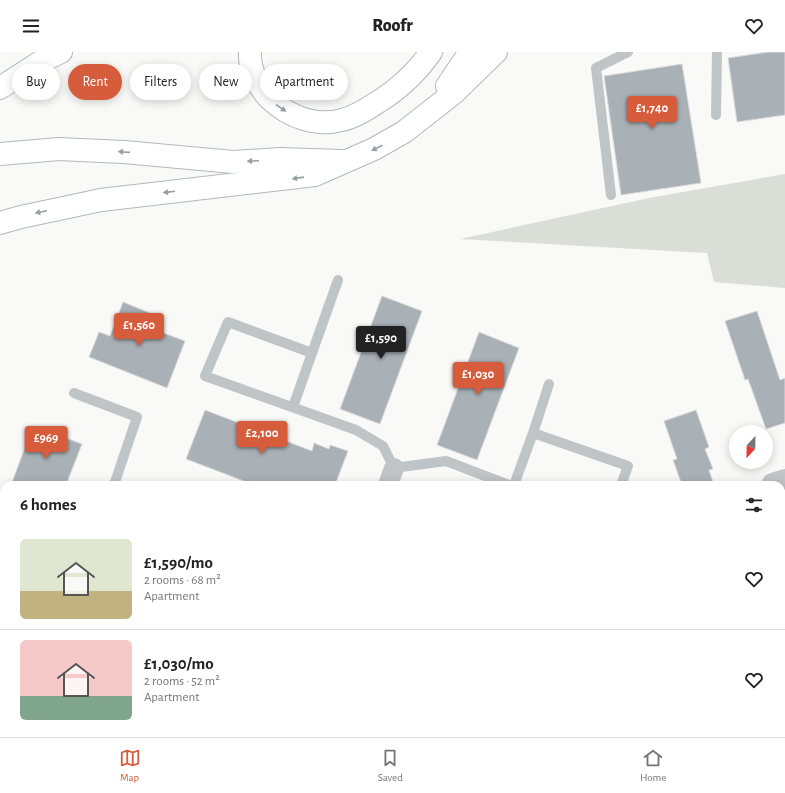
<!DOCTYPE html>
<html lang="en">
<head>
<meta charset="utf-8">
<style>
	:root { --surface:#fff; --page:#f2f2f2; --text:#222; --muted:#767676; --line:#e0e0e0; --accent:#d65c3b }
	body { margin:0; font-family:"Alegreya Sans",sans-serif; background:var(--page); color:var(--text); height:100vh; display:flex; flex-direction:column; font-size:15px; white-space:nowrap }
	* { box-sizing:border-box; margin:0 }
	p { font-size:13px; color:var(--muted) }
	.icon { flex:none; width:22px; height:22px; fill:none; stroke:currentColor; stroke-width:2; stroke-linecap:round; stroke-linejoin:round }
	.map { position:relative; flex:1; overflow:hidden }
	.panel { position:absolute; left:0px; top:429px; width:785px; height:256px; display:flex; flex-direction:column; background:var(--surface); border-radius:12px 12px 0 0; box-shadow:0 2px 10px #0003 }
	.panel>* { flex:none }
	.hud { position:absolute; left:12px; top:12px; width:400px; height:36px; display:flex; gap:8px }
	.needle { width:26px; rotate:202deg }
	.buttons { position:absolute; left:729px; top:373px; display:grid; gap:8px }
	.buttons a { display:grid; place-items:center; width:44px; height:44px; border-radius:50%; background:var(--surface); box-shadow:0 2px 10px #0003; font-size:20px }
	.price { position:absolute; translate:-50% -34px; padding:0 9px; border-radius:4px; background:var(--accent); color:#fff; font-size:13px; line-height:26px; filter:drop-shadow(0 1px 2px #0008) }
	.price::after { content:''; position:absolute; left:50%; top:24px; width:12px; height:9px; margin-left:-6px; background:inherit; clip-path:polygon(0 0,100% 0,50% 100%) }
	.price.on { background:#222; color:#fff }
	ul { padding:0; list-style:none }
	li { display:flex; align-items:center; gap:12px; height:100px; padding:0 20px }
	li+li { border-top:1px solid var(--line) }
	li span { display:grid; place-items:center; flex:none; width:112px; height:80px; border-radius:6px; color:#555 }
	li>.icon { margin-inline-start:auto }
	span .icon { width:48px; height:48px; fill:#fffc; stroke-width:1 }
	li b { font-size:17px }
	h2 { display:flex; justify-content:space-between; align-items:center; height:48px; padding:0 20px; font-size:17px }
	.tag { padding:0 14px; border-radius:18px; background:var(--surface); box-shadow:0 2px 10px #0003; font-size:14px; line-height:36px }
	.tag.on { background:var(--accent); color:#fff }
	header { display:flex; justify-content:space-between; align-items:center; height:52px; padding:0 20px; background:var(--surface); font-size:18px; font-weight:800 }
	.menu { display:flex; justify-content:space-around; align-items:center; height:56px; border-top:1px solid var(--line); background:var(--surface); font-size:11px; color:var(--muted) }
	.menu a { display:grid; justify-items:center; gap:2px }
	.menu .on { color:var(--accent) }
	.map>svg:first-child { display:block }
	.green { fill:#daded7 }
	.building { fill:#a9b0b6; stroke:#dbdbda }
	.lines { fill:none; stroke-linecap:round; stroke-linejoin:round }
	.secondary-casing { stroke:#b4babe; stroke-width:24 }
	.primary-casing { stroke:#b3b8bc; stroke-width:24 }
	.lane { stroke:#bfc4c7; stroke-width:10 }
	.street { stroke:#bfc4c7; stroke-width:20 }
	.secondary { stroke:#fff; stroke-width:22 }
	.primary { stroke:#fff; stroke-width:22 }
	.oneway { fill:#949fa6 }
</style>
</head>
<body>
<header><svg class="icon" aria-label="menu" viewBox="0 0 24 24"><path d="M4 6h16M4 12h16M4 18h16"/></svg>Roofr<svg class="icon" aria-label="heart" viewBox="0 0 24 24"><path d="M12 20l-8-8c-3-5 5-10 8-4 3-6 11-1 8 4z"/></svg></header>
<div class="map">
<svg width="785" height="685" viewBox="0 0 785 685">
	<rect width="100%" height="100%" fill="#f9f9f8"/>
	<!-- green -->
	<path class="green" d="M 785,122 L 785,236 L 714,230 L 707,201 L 460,187 L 649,146 Z"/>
	<!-- building -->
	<path class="building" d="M 768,0 L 785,0 L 785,63 L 737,70 L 728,6 Z
		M 682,12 L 701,131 L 621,143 L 604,24 Z
		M 382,244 L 422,259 L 380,372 L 340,357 Z
		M 123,250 L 155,263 L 150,276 L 185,289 L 167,336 L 89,305 L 99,280 L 110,284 Z
		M 757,259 L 780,328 L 785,326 L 785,371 L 766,377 L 748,327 L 745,328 L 725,269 Z
		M 479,280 L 519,296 L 477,408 L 437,393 Z
		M 205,358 L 312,399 L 314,391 L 329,397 L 330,393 L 348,399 L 335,433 L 254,433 L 186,407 Z
		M 696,358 L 709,395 L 705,397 L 713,417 L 709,418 L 714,433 L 682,433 L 673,408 L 677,407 L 664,369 Z
		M 33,374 L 82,392 L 66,433 L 11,433 Z"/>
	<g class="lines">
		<!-- secondary casing -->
		<g class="secondary-casing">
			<path id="secondary" d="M 0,575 L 4,578
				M 179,681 L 187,685"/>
		</g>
		<!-- primary casing -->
		<g class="primary-casing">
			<path id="primary" d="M 250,0 C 249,17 258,35 270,47 C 289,65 316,75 342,68 C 355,65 367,57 378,50 C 399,37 417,20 431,0
				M 447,34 L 470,0
				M 0,36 L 42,9 L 61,0
				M 0,102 L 59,97 L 124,100 L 233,110 L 280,107 L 341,109
				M 0,171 L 21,165 L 101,148 L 315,123 L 374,97 L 404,80 L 455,40 L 496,0"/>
		</g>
		<!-- lane -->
		<path class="lane" d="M 716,63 L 717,0
			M 611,143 L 596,16 L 628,0
			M 312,301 L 338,228
			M 74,341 L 137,365 L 114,433
			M 293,355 L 312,301 L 228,270 L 205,324 L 356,378 L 383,394 L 394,416 L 446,409 L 509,433
			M 533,381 L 549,332
			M 514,433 L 533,381 L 628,414 L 621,433"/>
		<!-- street -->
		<path class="street" d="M 772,431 L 785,427
			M 388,433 L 394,416
			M 644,681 L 649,685
			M 411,685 L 415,681
			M 699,685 L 715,681"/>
		<!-- secondary -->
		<use href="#secondary" class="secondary"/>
		<!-- primary -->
		<use href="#primary" class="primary"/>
	</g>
	<!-- one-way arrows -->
	<defs><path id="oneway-solid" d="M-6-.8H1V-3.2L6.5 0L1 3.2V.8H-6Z"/></defs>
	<g class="oneway">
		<use href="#oneway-solid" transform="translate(281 56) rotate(34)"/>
		<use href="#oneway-solid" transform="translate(377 96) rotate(153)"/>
		<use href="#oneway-solid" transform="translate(124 100) rotate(-176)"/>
		<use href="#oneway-solid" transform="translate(253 109) rotate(178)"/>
		<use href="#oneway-solid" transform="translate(298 126) rotate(172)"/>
		<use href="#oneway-solid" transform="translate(169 140) rotate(173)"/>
		<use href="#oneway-solid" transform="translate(41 160) rotate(168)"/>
	</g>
</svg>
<div class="buttons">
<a><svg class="needle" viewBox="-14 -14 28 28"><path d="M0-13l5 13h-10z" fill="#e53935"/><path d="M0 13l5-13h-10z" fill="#767676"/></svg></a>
</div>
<b class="price" style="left:652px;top:78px">£1,740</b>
<b class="price" style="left:139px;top:295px">£1,560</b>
<b class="price on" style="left:381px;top:308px">£1,590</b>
<b class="price" style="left:478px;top:344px">£1,030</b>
<b class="price" style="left:262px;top:403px">£2,100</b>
<b class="price" style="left:46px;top:408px">£969</b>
<div class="hud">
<a class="tag">Buy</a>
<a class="tag on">Rent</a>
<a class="tag">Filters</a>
<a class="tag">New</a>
<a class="tag">Apartment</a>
</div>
<section class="panel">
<h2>6 homes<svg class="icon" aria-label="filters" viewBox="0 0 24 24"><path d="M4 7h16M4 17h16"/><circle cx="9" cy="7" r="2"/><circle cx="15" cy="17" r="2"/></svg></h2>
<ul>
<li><span style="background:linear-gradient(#dfe7d0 65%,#c2b280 0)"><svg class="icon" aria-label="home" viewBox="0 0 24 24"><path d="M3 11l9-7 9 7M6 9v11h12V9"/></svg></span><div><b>£1,590/mo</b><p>2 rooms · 68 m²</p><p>Apartment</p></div><svg class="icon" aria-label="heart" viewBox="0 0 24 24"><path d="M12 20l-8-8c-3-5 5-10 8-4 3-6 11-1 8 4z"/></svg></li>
<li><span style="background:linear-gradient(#f6c9c9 70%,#7fa58c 0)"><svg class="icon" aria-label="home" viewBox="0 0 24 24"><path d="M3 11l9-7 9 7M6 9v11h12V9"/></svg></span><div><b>£1,030/mo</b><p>2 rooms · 52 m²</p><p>Apartment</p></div><svg class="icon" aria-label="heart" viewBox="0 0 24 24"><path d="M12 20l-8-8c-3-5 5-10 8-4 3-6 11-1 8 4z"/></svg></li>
</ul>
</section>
</div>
<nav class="menu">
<a class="on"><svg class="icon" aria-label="map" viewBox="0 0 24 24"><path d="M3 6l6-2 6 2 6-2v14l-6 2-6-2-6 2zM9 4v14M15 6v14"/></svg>Map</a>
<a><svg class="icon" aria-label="saved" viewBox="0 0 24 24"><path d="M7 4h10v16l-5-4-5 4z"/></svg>Saved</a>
<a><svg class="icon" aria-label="home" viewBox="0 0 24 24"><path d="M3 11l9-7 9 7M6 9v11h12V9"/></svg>Home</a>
</nav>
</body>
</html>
